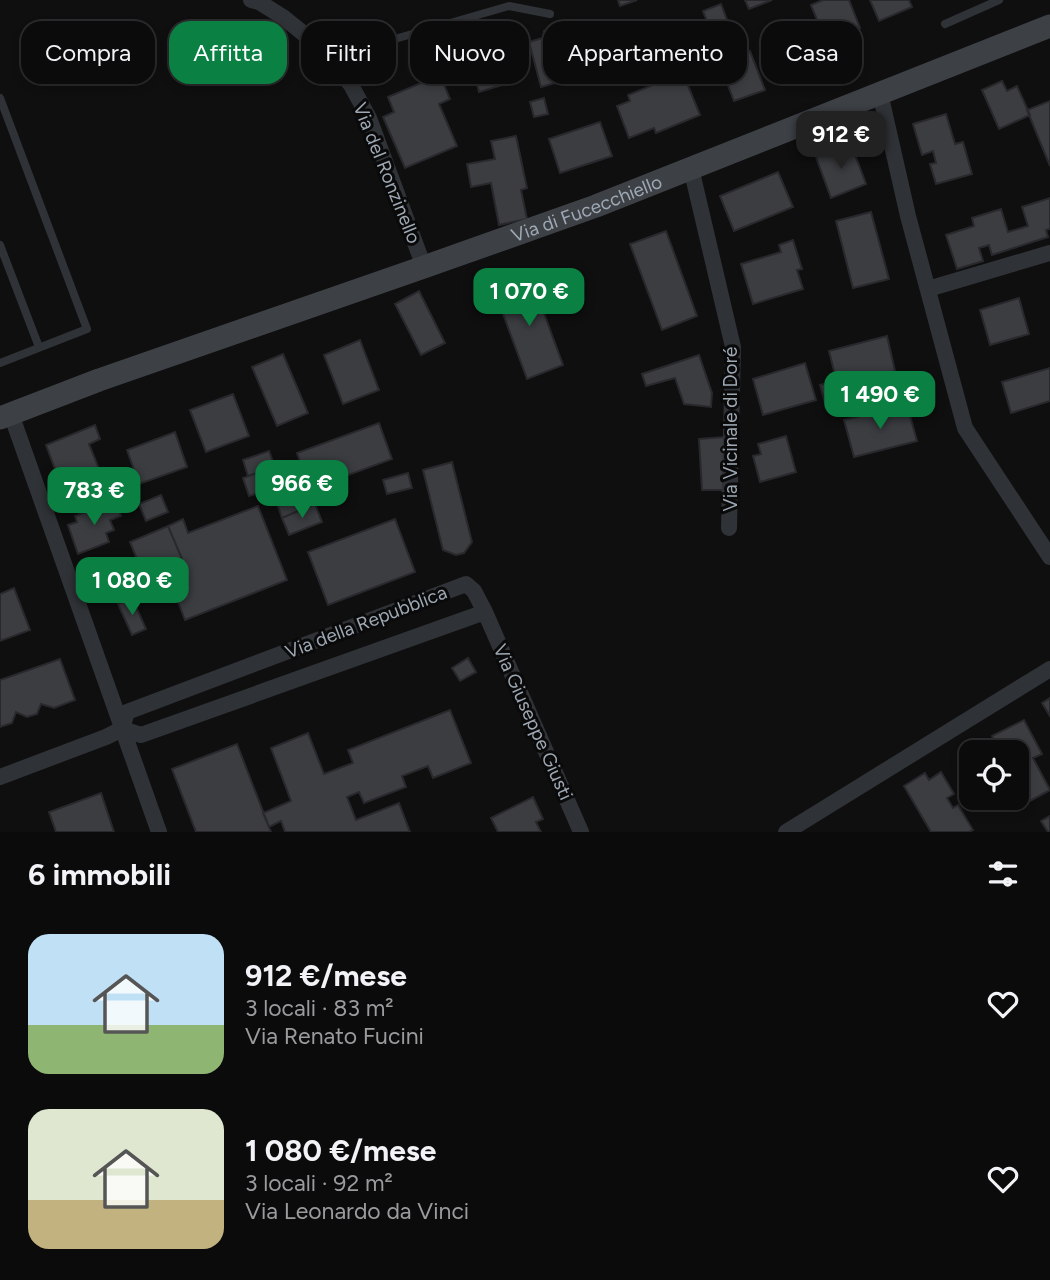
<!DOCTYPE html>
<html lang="it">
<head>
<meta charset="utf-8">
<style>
	:root { --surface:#0b0b0c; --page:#141415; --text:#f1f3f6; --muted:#9a9b9d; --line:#2b2b2d; --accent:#0b8043 }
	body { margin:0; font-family:Figtree,sans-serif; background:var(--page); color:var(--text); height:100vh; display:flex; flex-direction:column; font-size:26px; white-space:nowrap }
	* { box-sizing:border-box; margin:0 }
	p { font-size:23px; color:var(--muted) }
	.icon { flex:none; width:38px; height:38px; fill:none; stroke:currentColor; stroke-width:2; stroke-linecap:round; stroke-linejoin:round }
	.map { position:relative; height:832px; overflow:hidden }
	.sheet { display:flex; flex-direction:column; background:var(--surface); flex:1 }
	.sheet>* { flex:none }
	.banner { position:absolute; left:21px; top:21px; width:1008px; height:63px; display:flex; gap:14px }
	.controls { position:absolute; left:959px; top:740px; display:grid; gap:14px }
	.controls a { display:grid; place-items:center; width:70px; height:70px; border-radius:14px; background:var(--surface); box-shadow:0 4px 10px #0003,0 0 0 2px var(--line); font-size:35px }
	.price { position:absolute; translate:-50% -60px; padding:0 16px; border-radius:14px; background:var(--accent); color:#fff; font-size:23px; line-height:46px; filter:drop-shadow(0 2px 4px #0008) }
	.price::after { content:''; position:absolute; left:50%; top:42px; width:21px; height:16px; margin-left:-10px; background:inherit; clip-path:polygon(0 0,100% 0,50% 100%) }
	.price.on { background:#222; color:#fff }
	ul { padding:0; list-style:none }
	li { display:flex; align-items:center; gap:21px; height:175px; padding:0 28px }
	li span { display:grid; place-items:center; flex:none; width:196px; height:140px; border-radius:21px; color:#555 }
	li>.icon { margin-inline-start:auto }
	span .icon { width:84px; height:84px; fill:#fffc; stroke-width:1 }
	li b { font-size:30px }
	h2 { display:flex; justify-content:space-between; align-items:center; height:84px; padding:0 28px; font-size:30px }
	.pill { padding:0 24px; border-radius:21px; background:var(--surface); box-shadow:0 4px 10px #0003,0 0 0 2px var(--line); font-size:24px; line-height:63px }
	.pill.on { background:var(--accent); color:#fff }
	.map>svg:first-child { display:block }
	.building { fill:#3b3d41; stroke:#29292d; stroke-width:2 }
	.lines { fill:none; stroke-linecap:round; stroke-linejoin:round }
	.service { stroke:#2f3236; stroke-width:8 }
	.minor { stroke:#2f3236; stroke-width:16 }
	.secondary { stroke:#3d4146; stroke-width:23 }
	.labels { text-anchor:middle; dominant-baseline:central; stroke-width:6; stroke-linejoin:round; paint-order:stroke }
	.street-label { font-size:19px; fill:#9ea8b3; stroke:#0a0a0b }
</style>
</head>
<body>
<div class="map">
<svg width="1050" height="832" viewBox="0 0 1050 832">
	<rect width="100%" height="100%" fill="#0f0f10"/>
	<!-- building -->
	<path class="building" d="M 618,0 L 637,0 L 620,6 Z
		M 745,0 L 772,0 L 749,9 Z
		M 823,0 L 849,0 L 860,28 L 826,42 L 811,5 Z
		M 870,0 L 909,0 L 912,7 L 879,21 Z
		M 721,4 L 730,28 L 712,34 L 703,11 Z
		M 565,25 L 579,76 L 541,87 L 529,42 L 546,37 L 544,31 Z
		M 498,42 L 509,83 L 479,92 L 468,51 Z
		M 750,51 L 765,90 L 734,101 L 719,62 Z
		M 440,75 L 450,99 L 439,104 L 457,146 L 405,168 L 383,117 L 394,112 L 388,97 Z
		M 670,78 L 672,83 L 685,78 L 700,115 L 656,133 L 654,128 L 629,138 L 617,106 L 630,101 L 628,95 Z
		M 1002,81 L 1007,91 L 1017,86 L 1030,115 L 999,129 L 982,90 Z
		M 544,98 L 548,114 L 534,117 L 530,102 Z
		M 1050,101 L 1050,166 L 1027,110 Z
		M 946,114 L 955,144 L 963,142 L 972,174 L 936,184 L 930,164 L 936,163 L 933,151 L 922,155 L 913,124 Z
		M 600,122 L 612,156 L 560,173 L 549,139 Z
		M 516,136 L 527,188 L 521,190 L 527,219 L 499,225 L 491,183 L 471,187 L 467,164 L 495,159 L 491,141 Z
		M 851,144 L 866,184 L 831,198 L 816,157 Z
		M 778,172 L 793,207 L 734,231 L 720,196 Z
		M 1050,198 L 1050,229 L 1046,230 L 1048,237 L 992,255 L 989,245 L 979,248 L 983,261 L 957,269 L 946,235 L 974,226 L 972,218 L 1001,209 L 1008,232 L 1028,226 L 1022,207 Z
		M 871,212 L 889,279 L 853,288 L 836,221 Z
		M 666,231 L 697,316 L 662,330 L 630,244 Z
		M 793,240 L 802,269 L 797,270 L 803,289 L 753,304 L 741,264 L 781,252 L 779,245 Z
		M 531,278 L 563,365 L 527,379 L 495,292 Z
		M 419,291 L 445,343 L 421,355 L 395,304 Z
		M 1019,298 L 1029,334 L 990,345 L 980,310 Z
		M 887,336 L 895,371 L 845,384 L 842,373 L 835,375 L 829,351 Z
		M 360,340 L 379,390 L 343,404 L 324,355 Z
		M 283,354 L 308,413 L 277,426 L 252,367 Z
		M 699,355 L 712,393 L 711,407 L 684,404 L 675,378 L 646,386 L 642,374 Z
		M 805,363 L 816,400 L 763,415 L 753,379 Z
		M 1050,368 L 1050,401 L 1011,413 L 1002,382 Z
		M 834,381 L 840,398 L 825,403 L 820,385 Z
		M 233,394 L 249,436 L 206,452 L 190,410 Z
		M 907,405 L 917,441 L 854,457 L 844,420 Z
		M 379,423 L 392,459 L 310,489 L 297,453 Z
		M 95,425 L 100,439 L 89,444 L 99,469 L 61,485 L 46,445 Z
		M 175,432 L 187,467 L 139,484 L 127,450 Z
		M 786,436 L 796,472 L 760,482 L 753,456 L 761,454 L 758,444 Z
		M 725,437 L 724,490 L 702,490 L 699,439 Z
		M 269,451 L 275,467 L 248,476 L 243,460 Z
		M 452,462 L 472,542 L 464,553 L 456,555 L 443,550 L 423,470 Z
		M 275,467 L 285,496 L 294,493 L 300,510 L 282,518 L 272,489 L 249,496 L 243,478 Z
		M 408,473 L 412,488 L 387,494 L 383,480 Z
		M 161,495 L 168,512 L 146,521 L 139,504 Z
		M 116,501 L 121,516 L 110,520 L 114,530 L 106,533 L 109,542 L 78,554 L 68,525 L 77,522 L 75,516 Z
		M 315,504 L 322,522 L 289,535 L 282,518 Z
		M 258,506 L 287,580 L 185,620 L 167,573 L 185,566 L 168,526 L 183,519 L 188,533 Z
		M 395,519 L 415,572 L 328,605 L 308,552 Z
		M 168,526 L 185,566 L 155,578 L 151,571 L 143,574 L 130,542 Z
		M 14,588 L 30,630 L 0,641 L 0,594 Z
		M 132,598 L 146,629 L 132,635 L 118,604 Z
		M 468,658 L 476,672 L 460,681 L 452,668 Z
		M 60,659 L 75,700 L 54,708 L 41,704 L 37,714 L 27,717 L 16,712 L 12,723 L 0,727 L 0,680 Z
		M 1050,698 L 1050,716 L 1042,703 Z
		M 450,710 L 471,763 L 433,778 L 428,766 L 402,776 L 406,787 L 364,803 L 359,792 L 347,797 L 356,820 L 399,803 L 410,832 L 285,832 L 281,821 L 269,827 L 263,813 L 291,801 L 271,748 L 308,733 L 324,774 L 353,763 L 348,750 Z
		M 1024,720 L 1042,754 L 1033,758 L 1050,790 L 1019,807 L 1014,798 L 1017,798 L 1017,752 L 1000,752 L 992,736 Z
		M 237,744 L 271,832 L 196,832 L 172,769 Z
		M 941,772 L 954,794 L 947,798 L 953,808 L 958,805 L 973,830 L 969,832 L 931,832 L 904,786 L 925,773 L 929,780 Z
		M 101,793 L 114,832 L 56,832 L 49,812 Z
		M 533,797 L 543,819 L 536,822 L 541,832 L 498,832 L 491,818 Z
		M 1050,816 L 1050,832 L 1048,832 L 1041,821 Z"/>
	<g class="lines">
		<!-- service -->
		<path class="service" d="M 945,24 L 999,0
			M 329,58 L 509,6 L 550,14
			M 47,79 L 121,41
			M 0,98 L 87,329 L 0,363
			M 0,245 L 39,347"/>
		<!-- minor -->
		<path class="minor" d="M 251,0 L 259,2 L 283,17 L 309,38 L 329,58 L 351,85 L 369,118 L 424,267
			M 880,93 L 908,216 L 965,428 L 1050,557
			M 691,168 L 733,347 L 729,528
			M 928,289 L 1050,253
			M 11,414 L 159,832
			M 122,729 L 127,712 L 466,584 L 474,591 L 485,612 L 581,832
			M 122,729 L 141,735 L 485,612
			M 0,777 L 106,737 L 122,729
			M 786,832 L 1050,669"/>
		<!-- secondary -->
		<path class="secondary" id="s1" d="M 0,418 L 99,380 L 424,267 L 596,206 L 1050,26"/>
	</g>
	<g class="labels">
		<!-- street labels -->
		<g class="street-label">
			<text transform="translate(387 173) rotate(68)">Via del Ronzinello</text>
			<text stroke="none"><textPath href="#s1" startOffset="623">Via di Fucecchiello</textPath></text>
			<text transform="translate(730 429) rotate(-90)">Via Vicinale di Doré</text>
			<text transform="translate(366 622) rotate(-21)">Via della Repubblica</text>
			<text transform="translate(533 722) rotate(66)">Via Giuseppe Giusti</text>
		</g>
	</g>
</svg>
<div class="controls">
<a><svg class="icon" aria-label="locate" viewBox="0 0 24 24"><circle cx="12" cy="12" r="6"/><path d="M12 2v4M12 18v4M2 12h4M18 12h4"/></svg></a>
</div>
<b class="price on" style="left:841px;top:171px">912 €</b>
<b class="price" style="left:529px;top:328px">1 070 €</b>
<b class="price" style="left:880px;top:431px">1 490 €</b>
<b class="price" style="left:302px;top:520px">966 €</b>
<b class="price" style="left:94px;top:527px">783 €</b>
<b class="price" style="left:132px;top:617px">1 080 €</b>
<div class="banner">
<a class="pill">Compra</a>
<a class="pill on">Affitta</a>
<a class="pill">Filtri</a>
<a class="pill">Nuovo</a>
<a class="pill">Appartamento</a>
<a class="pill">Casa</a>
</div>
</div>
<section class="sheet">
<h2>6 immobili<svg class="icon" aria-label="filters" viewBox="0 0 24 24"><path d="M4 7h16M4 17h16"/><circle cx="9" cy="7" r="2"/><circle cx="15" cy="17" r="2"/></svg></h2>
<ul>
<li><span style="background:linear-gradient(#bfe0f5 65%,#8fb573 0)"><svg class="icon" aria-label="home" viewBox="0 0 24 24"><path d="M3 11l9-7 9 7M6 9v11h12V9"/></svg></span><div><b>912 €/mese</b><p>3 locali · 83 m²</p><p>Via Renato Fucini</p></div><svg class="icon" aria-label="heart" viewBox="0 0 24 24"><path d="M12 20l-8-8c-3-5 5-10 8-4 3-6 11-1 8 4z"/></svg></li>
<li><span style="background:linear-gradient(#dfe7d0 65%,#c2b280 0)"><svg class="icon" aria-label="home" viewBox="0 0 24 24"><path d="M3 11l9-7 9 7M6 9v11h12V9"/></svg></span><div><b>1 080 €/mese</b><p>3 locali · 92 m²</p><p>Via Leonardo da Vinci</p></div><svg class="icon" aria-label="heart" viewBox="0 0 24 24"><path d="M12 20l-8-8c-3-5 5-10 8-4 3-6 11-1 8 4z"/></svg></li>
</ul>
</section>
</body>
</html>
